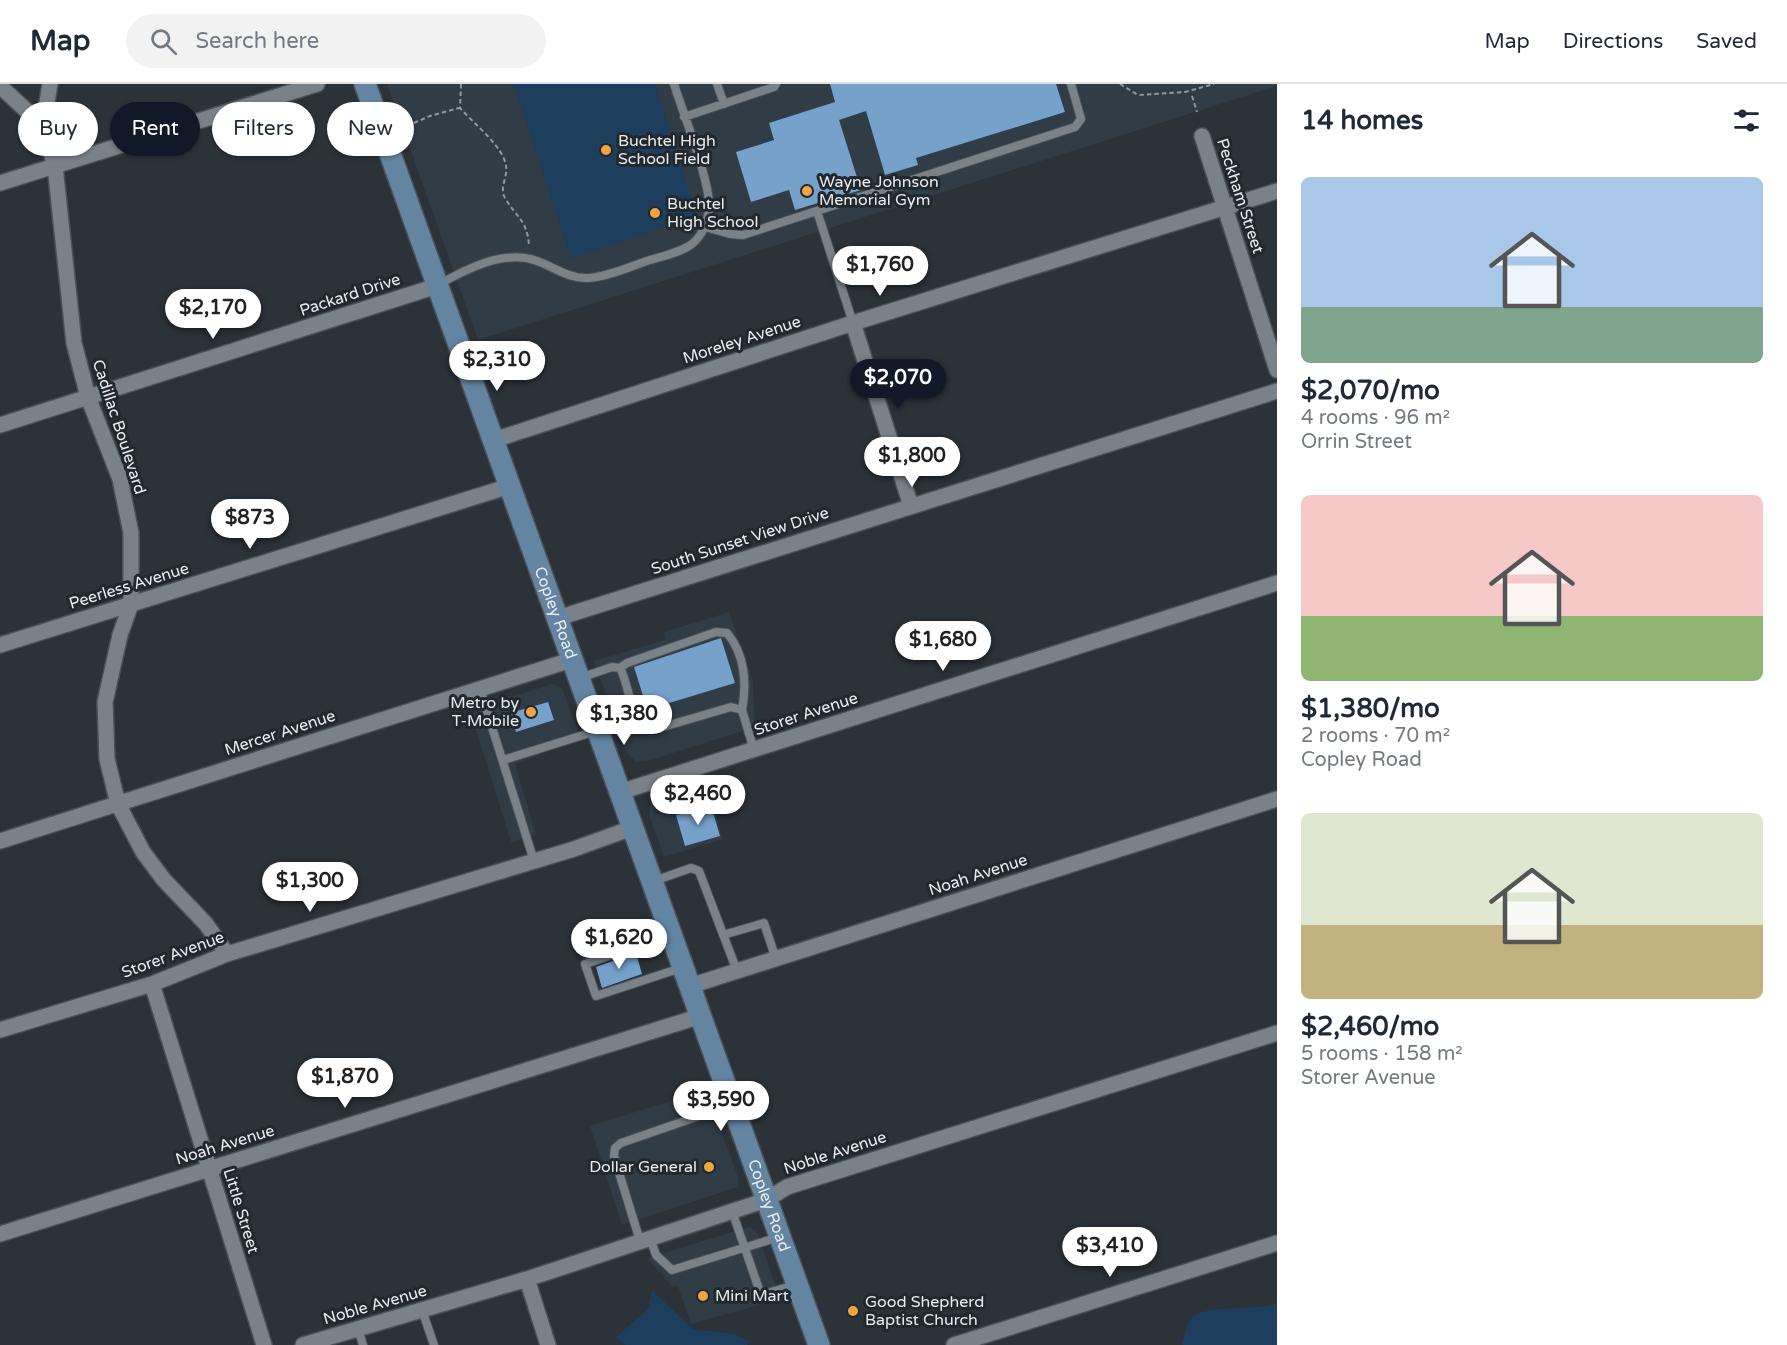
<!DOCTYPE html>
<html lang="en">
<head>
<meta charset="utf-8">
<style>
	:root { --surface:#fff; --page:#f2f2f3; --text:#1f2937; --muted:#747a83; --line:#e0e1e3; --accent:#111827 }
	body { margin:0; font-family:"Varela Round",sans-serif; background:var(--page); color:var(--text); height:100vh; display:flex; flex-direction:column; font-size:22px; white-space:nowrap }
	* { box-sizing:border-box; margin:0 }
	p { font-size:20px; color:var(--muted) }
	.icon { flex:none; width:33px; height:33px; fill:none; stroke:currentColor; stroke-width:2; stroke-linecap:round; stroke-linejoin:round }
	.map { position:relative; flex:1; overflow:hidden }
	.panel { display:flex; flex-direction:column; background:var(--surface); width:510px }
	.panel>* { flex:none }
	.top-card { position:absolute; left:18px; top:18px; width:570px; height:54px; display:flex; gap:12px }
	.price { position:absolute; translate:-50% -51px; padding:0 14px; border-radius:21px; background:#fff; color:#222; font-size:20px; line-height:39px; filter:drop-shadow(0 2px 3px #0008) }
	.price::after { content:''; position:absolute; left:50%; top:36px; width:18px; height:14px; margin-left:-9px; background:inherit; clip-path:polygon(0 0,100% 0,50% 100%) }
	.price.current { background:var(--accent); color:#fff }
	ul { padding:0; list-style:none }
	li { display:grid; align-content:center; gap:12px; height:318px; padding:0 24px }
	li span { display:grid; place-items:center; height:186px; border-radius:9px; color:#555 }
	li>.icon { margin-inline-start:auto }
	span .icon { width:108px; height:108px; fill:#fffc; stroke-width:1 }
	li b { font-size:26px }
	h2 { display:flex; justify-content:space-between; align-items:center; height:72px; padding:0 24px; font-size:26px }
	.chip { padding:0 21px; border-radius:27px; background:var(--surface); box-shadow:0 2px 4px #0004; font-size:21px; line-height:54px }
	.chip.current { background:var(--accent); color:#fff }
	header { display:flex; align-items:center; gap:36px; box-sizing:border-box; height:84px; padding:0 30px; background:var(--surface); border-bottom:2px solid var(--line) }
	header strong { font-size:28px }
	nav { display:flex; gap:33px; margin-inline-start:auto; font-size:21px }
	.search { width:420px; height:54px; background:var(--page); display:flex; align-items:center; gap:15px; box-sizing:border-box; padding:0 21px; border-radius:33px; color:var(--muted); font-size:22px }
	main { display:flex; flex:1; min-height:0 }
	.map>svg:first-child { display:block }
	.built { fill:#303c46 }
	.green { fill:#1d3e5c }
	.building { fill:#75a1cb }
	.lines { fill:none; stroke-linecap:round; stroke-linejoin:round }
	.service-casing { stroke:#4b5056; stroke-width:10 }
	.minor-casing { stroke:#4b5056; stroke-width:18 }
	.secondary-casing { stroke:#4b5056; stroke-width:24 }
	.path { stroke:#92979c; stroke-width:2; stroke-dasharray:4.5 3; stroke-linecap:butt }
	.service { stroke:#7a8289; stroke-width:8 }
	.minor { stroke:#7a8289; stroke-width:15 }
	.secondary { stroke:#6385a2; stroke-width:21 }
	.poi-dot { fill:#f3a442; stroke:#21282e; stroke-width:2 }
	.labels { text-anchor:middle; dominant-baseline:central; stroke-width:6; stroke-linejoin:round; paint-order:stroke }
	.poi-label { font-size:16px; fill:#e9edf2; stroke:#21282e; text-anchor:start }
	.street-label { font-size:16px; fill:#e9edf2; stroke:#21282e }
</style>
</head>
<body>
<header>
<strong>Map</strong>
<div class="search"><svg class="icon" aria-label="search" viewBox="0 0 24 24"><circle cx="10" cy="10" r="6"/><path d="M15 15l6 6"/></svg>Search here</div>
<nav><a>Map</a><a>Directions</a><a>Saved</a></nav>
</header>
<main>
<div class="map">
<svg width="1277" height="1261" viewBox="0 0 1277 1261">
	<rect width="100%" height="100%" fill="#2b3238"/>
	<!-- built -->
	<path class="built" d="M 387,0 L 1277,0 L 1277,2 L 478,256 Z
		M 729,528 L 753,597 L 755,643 L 648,677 L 636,678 L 626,668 L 594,577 L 665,556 L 664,548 Z
		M 552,600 L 562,604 L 581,655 L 515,680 L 536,751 L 511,758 L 471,630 L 480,627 L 479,623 Z
		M 705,699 L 723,755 L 664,773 L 649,731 L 650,720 L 654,716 Z
		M 706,1006 L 738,1093 L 738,1103 L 622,1141 L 590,1042 Z
		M 749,1143 L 757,1147 L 780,1215 L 691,1240 L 678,1202 L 673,1203 L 647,1174 Z"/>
	<!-- green -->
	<path class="green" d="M 514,0 L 655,0 L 697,132 L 571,174 Z
		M 652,1206 L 693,1245 L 735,1250 L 749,1257 L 747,1261 L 625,1261 L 616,1253 L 648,1225 Z
		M 1277,1219 L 1277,1261 L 1182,1261 C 1184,1254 1185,1245 1189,1238 C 1199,1217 1255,1229 1277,1219 Z"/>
	<!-- building -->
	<path class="building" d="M 830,0 L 1056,0 L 1065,28 L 916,74 L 918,81 L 885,91 L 866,27 L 839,36 L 861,106 L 795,126 L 789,106 L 751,118 L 736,68 L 774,56 L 769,39 L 835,18 Z
		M 721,554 L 735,599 L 656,623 L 652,631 L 640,623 L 644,615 L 634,583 Z
		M 548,618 L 554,636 L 516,648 L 510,629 Z
		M 711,721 L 720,752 L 685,762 L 676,731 Z
		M 636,869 L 642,890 L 602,904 L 596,883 Z"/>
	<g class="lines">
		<!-- service casing -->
		<g class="service-casing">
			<path id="service" d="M 717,0 L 724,20
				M 684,33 L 774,3 L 776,0
				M 817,127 L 853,239
				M 705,143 L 730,150 L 743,151 L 1075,43 L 1081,35 L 1071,0
				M 438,201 C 466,185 504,165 537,177 C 554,183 569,195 588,194 C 608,193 631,182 650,176 C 664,172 681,168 692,160 C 703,151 708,136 709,123 C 710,96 683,29 674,0
				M 620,584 L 627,579 L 716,548 L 727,549 C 745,570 747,600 742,626
				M 580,594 L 612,583 L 620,584 C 632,607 627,636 656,645 L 731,623 L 742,626 L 754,666
				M 480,605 L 534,777
				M 503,676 L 596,647
				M 654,797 L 691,784 L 699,787 L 737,887
				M 670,851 L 585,880 L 596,912 L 681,884
				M 723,851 L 764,839 L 776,875
				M 732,1127 L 761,1211 L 795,1201
				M 650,1154 L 656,1171 L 672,1186 L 779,1153
				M 640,1157 L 614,1072 L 615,1064 L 621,1059 L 731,1021
				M 422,1226 L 434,1261
				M 358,1245 L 363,1261"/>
		</g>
		<!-- minor casing -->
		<g class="minor-casing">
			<path id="minor" d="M 50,0 L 43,42 L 55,82 L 74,259 L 88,313 L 120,395 L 131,449 L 131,520 L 120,551 L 105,618 L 107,675 L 118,720 L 143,768 L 164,796 L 206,840 L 227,870
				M 0,2 L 43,42
				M 1202,52 L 1277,286
				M 0,99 L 317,0
				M 853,239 L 911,422
				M 0,341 L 437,202
				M 494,356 L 853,239 L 1277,107
				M 558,534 L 1277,307
				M 0,561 L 510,402
				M 620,708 L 1277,499
				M 0,757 L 571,576
				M 152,900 L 264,1261
				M 690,902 L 1277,715
				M 0,946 L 152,900 L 227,870 L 574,765 L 632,744
				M 0,1150 L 701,932
				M 527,1195 L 548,1261
				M 303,1261 L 527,1195 L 766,1116 L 787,1103 L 1277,949
				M 954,1261 L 1277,1159"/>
		</g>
		<!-- secondary casing -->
		<g class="secondary-casing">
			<g id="secondary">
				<path id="s1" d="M 365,0 L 819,1261"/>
			</g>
		</g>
		<!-- path -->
		<path class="path" d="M 461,0 L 460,24 C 473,39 504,63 506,82 C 508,93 499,104 505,114 C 517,134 528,137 529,163
			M 1120,0 L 1138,11 L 1185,8 L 1214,0
			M 1192,12 L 1197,28
			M 400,45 L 430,32 L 459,24"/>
		<!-- service -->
		<use href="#service" class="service"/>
		<!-- minor -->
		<use href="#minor" class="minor"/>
		<!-- secondary -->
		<use href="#secondary" class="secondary"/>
	</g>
	<!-- markers -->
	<g class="poi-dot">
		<circle cx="606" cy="66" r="6"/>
		<circle cx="807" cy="107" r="6"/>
		<circle cx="655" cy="129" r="6"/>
		<circle cx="531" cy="628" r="6"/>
		<circle cx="709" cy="1083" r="6"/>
		<circle cx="703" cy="1212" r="6"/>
		<circle cx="853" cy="1227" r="6"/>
	</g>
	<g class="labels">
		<!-- poi labels -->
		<g class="poi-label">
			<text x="618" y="57">Buchtel High<tspan x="618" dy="18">School Field</tspan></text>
			<text x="819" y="98">Wayne Johnson<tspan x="819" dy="18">Memorial Gym</tspan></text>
			<text x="667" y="120">Buchtel<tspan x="667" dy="18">High School</tspan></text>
			<text x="519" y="619" text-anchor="end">Metro by<tspan x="519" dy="18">T-Mobile</tspan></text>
			<text x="697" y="1083" text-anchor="end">Dollar General</text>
			<text x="715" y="1212">Mini Mart</text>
			<text x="865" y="1218">Good Shepherd<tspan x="865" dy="18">Baptist Church</tspan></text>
		</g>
		<!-- street labels -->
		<g class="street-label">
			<text transform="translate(1240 112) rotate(72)">Peckham Street</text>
			<text transform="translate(350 211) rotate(-18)">Packard Drive</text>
			<text transform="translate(742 256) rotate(-18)">Moreley Avenue</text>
			<text transform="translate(119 343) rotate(72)">Cadillac Boulevard</text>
			<text transform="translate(740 457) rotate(-18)">South Sunset View Drive</text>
			<text transform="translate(129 502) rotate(-17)">Peerless Avenue</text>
			<text stroke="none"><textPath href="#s1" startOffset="562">Copley Road</textPath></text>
			<text transform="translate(806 630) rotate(-18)">Storer Avenue</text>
			<text transform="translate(280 649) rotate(-18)">Mercer Avenue</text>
			<text transform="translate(978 791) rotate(-18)">Noah Avenue</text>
			<text transform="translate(173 871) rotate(-20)">Storer Avenue</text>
			<text transform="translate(225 1061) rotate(-17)">Noah Avenue</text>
			<text transform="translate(835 1069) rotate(-18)">Noble Avenue</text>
			<text stroke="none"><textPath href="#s1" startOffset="1192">Copley Road</textPath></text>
			<text transform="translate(241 1127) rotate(73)">Little Street</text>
			<text transform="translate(375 1221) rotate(-16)">Noble Avenue</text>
		</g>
	</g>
</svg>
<b class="price" style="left:880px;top:213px">$1,760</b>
<b class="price" style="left:213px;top:256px">$2,170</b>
<b class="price" style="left:497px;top:308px">$2,310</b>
<b class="price current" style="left:898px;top:326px">$2,070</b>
<b class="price" style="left:912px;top:404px">$1,800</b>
<b class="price" style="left:250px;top:466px">$873</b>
<b class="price" style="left:943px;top:588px">$1,680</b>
<b class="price" style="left:624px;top:662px">$1,380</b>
<b class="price" style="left:698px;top:742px">$2,460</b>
<b class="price" style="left:310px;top:829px">$1,300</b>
<b class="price" style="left:619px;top:886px">$1,620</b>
<b class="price" style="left:345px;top:1025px">$1,870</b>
<b class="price" style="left:721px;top:1048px">$3,590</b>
<b class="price" style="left:1110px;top:1194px">$3,410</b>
<div class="top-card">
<a class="chip">Buy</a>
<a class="chip current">Rent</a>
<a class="chip">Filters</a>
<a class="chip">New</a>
</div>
</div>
<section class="panel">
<h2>14 homes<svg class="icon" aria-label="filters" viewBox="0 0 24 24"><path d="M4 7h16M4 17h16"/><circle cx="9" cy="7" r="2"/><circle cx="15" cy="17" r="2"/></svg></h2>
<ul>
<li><span style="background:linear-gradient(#a9c7e8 70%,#7fa58c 0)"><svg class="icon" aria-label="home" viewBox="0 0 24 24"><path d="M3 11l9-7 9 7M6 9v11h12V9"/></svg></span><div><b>$2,070/mo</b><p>4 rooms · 96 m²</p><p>Orrin Street</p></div></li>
<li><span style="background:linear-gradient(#f6c9c9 65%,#8fb573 0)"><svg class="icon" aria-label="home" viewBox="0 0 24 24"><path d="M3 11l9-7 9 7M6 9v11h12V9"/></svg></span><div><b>$1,380/mo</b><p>2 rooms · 70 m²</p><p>Copley Road</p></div></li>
<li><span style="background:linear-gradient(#dfe7d0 60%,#c2b280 0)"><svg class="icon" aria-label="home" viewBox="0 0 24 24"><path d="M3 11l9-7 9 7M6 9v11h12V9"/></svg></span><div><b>$2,460/mo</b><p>5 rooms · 158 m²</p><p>Storer Avenue</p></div></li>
</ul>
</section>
</main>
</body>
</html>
